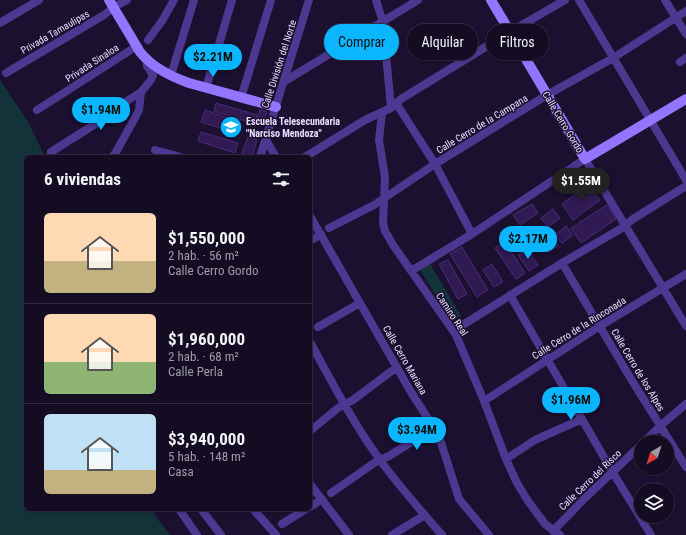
<!DOCTYPE html>
<html lang="es">
<head>
<meta charset="utf-8">
<style>
	:root { --surface:#140c23; --page:#211a30; --text:#f1f3f6; --muted:#9d9ba6; --line:#332c41; --accent:#0ab6ff }
	body { margin:0; font-family:"Roboto Condensed",sans-serif; background:var(--page); color:var(--text); height:100vh; display:flex; flex-direction:column; font-size:15px; white-space:nowrap }
	* { box-sizing:border-box; margin:0 }
	p { font-size:13px; color:var(--muted) }
	.icon { flex:none; width:22px; height:22px; fill:none; stroke:currentColor; stroke-width:2; stroke-linecap:round; stroke-linejoin:round }
	.map { position:relative; flex:1; overflow:hidden }
	.side { position:absolute; left:24px; top:155px; width:288px; height:356px; display:flex; flex-direction:column; background:var(--surface); border-radius:6px; box-shadow:0 1px 3px #0004,0 0 0 1px var(--line) }
	.side>* { flex:none }
	.guide { position:absolute; left:324px; top:24px; width:302px; height:36px; display:flex; gap:8px }
	.needle { width:26px; rotate:219deg }
	.tools { position:absolute; left:634px; top:435px; display:grid; gap:8px }
	.tools a { display:grid; place-items:center; width:40px; height:40px; border-radius:50%; background:var(--surface); box-shadow:0 1px 3px #0004,0 0 0 1px var(--line); font-size:20px }
	.price { position:absolute; translate:-50% -34px; padding:0 9px; border-radius:14px; background:var(--accent); color:#111; font-size:13px; line-height:26px; filter:drop-shadow(0 1px 2px #0008) }
	.price::after { content:''; position:absolute; left:50%; top:24px; width:12px; height:9px; margin-left:-6px; background:inherit; clip-path:polygon(0 0,100% 0,50% 100%) }
	.price.selected { background:#222; color:#fff }
	ul { padding:0; list-style:none }
	li { display:flex; align-items:center; gap:12px; height:100px; padding:0 20px }
	li+li { border-top:1px solid var(--line) }
	li span { display:grid; place-items:center; flex:none; width:112px; height:80px; border-radius:6px; color:#555 }
	li>.icon { margin-inline-start:auto }
	span .icon { width:48px; height:48px; fill:#fffc; stroke-width:1 }
	li b { font-size:17px }
	h2 { display:flex; justify-content:space-between; align-items:center; height:48px; padding:0 20px; font-size:17px }
	.pill { padding:0 14px; border-radius:18px; background:var(--surface); box-shadow:0 1px 3px #0004,0 0 0 1px var(--line); font-size:14px; line-height:36px }
	.pill.selected { background:var(--accent); color:#111 }
	.map>svg:first-child { display:block }
	.green { fill:#12333a }
	.building { fill:#301a51; stroke:#4c2b7f }
	.lines { fill:none; stroke-linecap:round; stroke-linejoin:round }
	.street { stroke:#4d3891; stroke-width:8 }
	.secondary { stroke:#9475ff; stroke-width:10 }
	.labels { text-anchor:middle; dominant-baseline:central; stroke-width:3; stroke-linejoin:round; paint-order:stroke }
	.street-label { font-size:10px; fill:#e8deff; stroke:#1b102f }
	.poi-label { font-size:10px; font-weight:bold; fill:#e8deff; stroke:#1b102f; text-anchor:start }
</style>
</head>
<body>
<div class="map">
<svg width="686" height="535" viewBox="0 0 686 535">
	<rect width="100%" height="100%" fill="#1b102f"/>
	<!-- green -->
	<path class="green" d="M 0,80 L 27,120 L 45,157 L 26,157 L 26,509 L 152,509 L 156,517 L 170,535 L 0,535 Z
		M 429,262 L 461,316 L 452,322 L 419,268 Z"/>
	<!-- building -->
	<path class="building" d="M 216,103 L 257,115 L 255,124 L 214,111 Z
		M 205,110 L 234,120 L 230,131 L 201,122 Z
		M 260,110 L 267,112 L 263,124 L 256,122 Z
		M 201,132 L 238,143 L 235,153 L 198,141 Z
		M 248,137 L 257,140 L 252,157 L 242,153 Z
		M 589,185 L 600,200 L 573,220 L 562,204 Z
		M 532,204 L 538,213 L 520,225 L 513,215 Z
		M 607,205 L 616,219 L 581,243 L 571,228 Z
		M 553,209 L 560,218 L 548,227 L 541,218 Z
		M 529,226 L 536,235 L 520,246 L 514,237 Z
		M 566,226 L 573,235 L 562,243 L 555,235 Z
		M 546,230 L 558,246 L 547,253 L 536,238 Z
		M 505,242 L 525,273 L 516,279 L 495,248 Z
		M 462,247 L 488,290 L 477,297 L 450,254 Z
		M 527,249 L 538,265 L 529,271 L 518,255 Z
		M 448,260 L 467,294 L 458,299 L 439,264 Z
		M 492,264 L 503,282 L 494,287 L 483,270 Z"/>
	<g class="lines">
		<!-- street -->
		<path class="street" d="M 376,0 L 383,22 L 391,108
			M 579,0 L 686,180
			M 665,0 L 686,34
			M 0,23 L 39,0
			M 148,40 L 162,21 L 174,0
			M 680,62 L 686,58
			M 6,73 L 104,15 L 114,7 L 127,0
			M 171,75 L 194,0
			M 285,81 L 418,0
			M 206,88 L 232,0
			M 241,98 L 271,0
			M 396,103 L 435,164 L 472,234
			M 37,110 L 137,46
			M 382,113 L 379,140 L 385,177 L 383,223 L 385,231 L 393,245 L 456,335 L 484,401 L 506,459 L 517,483 L 528,501 L 545,524 L 560,535
			M 266,140 L 276,157
			M 155,150 L 181,157
			M 51,152 L 111,114 L 130,99 L 141,92
			M 112,157 L 116,152 L 136,116 L 139,110 L 141,92 L 151,80 L 153,75 L 147,66 L 146,58
			M 260,157 L 309,0
			M 305,157 L 365,120 L 391,108 L 401,99 L 510,32 L 565,0
			M 310,216 L 411,392 L 439,436 L 459,499 L 489,535
			M 329,228 L 374,205 L 435,164 L 547,95 L 613,58 L 686,11
			M 310,241 L 321,234
			M 562,263 L 631,379 L 686,467
			M 411,271 L 472,234 L 585,159 L 686,326
			M 510,295 L 612,471 L 651,535
			M 318,327 L 360,303
			M 453,331 L 562,263 L 622,228 L 633,219 L 686,186
			M 310,342 C 332,382 353,423 380,460 C 399,486 421,511 442,535
			M 484,401 L 600,326 L 686,274
			M 310,431 L 338,408 L 353,400 L 397,367
			M 644,442 L 660,426 L 686,404
			M 506,459 L 535,440 L 582,419
			M 310,484 L 349,535
			M 331,493 L 377,461 L 389,456 L 434,428
			M 310,507 L 322,499
			M 179,509 L 197,535
			M 201,509 L 221,535
			M 253,509 L 276,535
			M 282,524 L 306,509
			M 553,531 L 585,498 L 641,445
			M 392,535 L 425,515"/>
		<!-- secondary -->
		<path class="secondary" d="M 109,0 L 140,52 C 152,67 172,77 189,83 L 276,107
			M 491,0 L 585,159 L 686,99"/>
	</g>
	<!-- icons -->
	<defs>
		<g id="school-disc" transform="scale(1.15)"><circle r="9.5" fill="#0ab6ff" stroke="#1b102f"/><path d="M0-5L7-2L0 1L-7-2ZM-4 1L0 2.5L4 1V4Q0 6-4 4Z" fill="#fff"/></g>
	</defs>
	<g fill-rule="evenodd">
		<use href="#school-disc" x="231" y="127"/>
	</g>
	<g class="labels">
		<!-- street labels -->
		<g class="street-label">
			<text transform="translate(55 32) rotate(-30)">Privada Tamaulipas</text>
			<text transform="translate(92 63) rotate(-33)">Privada Sinaloa</text>
			<text transform="translate(279 64) rotate(-72)">Calle División del Norte</text>
			<text transform="translate(563 122) rotate(59)">Calle Cerro Gordo</text>
			<text transform="translate(482 124) rotate(-31)">Calle Cerro de la Campana</text>
			<text transform="translate(452 314) rotate(57)">Camino Real</text>
			<text transform="translate(579 328) rotate(-32)">Calle Cerro de la Rinconada</text>
			<text transform="translate(405 360) rotate(60)">Calle Cerro Mariana</text>
			<text transform="translate(638 370) rotate(59)">Calle Cerro de los Alpes</text>
			<text transform="translate(590 480) rotate(-44)">Calle Cerro del Risco</text>
		</g>
		<!-- poi labels -->
		<g class="poi-label">
			<text x="246" y="121">Escuela Telesecundaria<tspan x="246" dy="12">"Narciso Mendoza"</tspan></text>
		</g>
	</g>
</svg>
<div class="tools">
<a><svg class="needle" viewBox="-14 -14 28 28"><path d="M0-13l5 13h-10z" fill="#e53935"/><path d="M0 13l5-13h-10z" fill="#9d9ba6"/></svg></a>
<a><svg class="icon" aria-label="layers" viewBox="0 0 24 24"><path d="M12 4l9 5-9 5-9-5zM3 14l9 5 9-5"/></svg></a>
</div>
<b class="price" style="left:213px;top:78px">$2.21M</b>
<b class="price" style="left:101px;top:131px">$1.94M</b>
<b class="price selected" style="left:581px;top:202px">$1.55M</b>
<b class="price" style="left:528px;top:260px">$2.17M</b>
<b class="price" style="left:571px;top:421px">$1.96M</b>
<b class="price" style="left:417px;top:451px">$3.94M</b>
<div class="guide">
<a class="pill selected">Comprar</a>
<a class="pill">Alquilar</a>
<a class="pill">Filtros</a>
</div>
<section class="side">
<h2>6 viviendas<svg class="icon" aria-label="filters" viewBox="0 0 24 24"><path d="M4 7h16M4 17h16"/><circle cx="9" cy="7" r="2"/><circle cx="15" cy="17" r="2"/></svg></h2>
<ul>
<li><span style="background:linear-gradient(#ffd9b3 60%,#c2b280 0)"><svg class="icon" aria-label="home" viewBox="0 0 24 24"><path d="M3 11l9-7 9 7M6 9v11h12V9"/></svg></span><div><b>$1,550,000</b><p>2 hab. · 56 m²</p><p>Calle Cerro Gordo</p></div></li>
<li><span style="background:linear-gradient(#ffd9b3 60%,#8fb573 0)"><svg class="icon" aria-label="home" viewBox="0 0 24 24"><path d="M3 11l9-7 9 7M6 9v11h12V9"/></svg></span><div><b>$1,960,000</b><p>2 hab. · 68 m²</p><p>Calle Perla</p></div></li>
<li><span style="background:linear-gradient(#bfe0f5 70%,#c2b280 0)"><svg class="icon" aria-label="home" viewBox="0 0 24 24"><path d="M3 11l9-7 9 7M6 9v11h12V9"/></svg></span><div><b>$3,940,000</b><p>5 hab. · 148 m²</p><p>Casa</p></div></li>
</ul>
</section>
</div>
</body>
</html>
